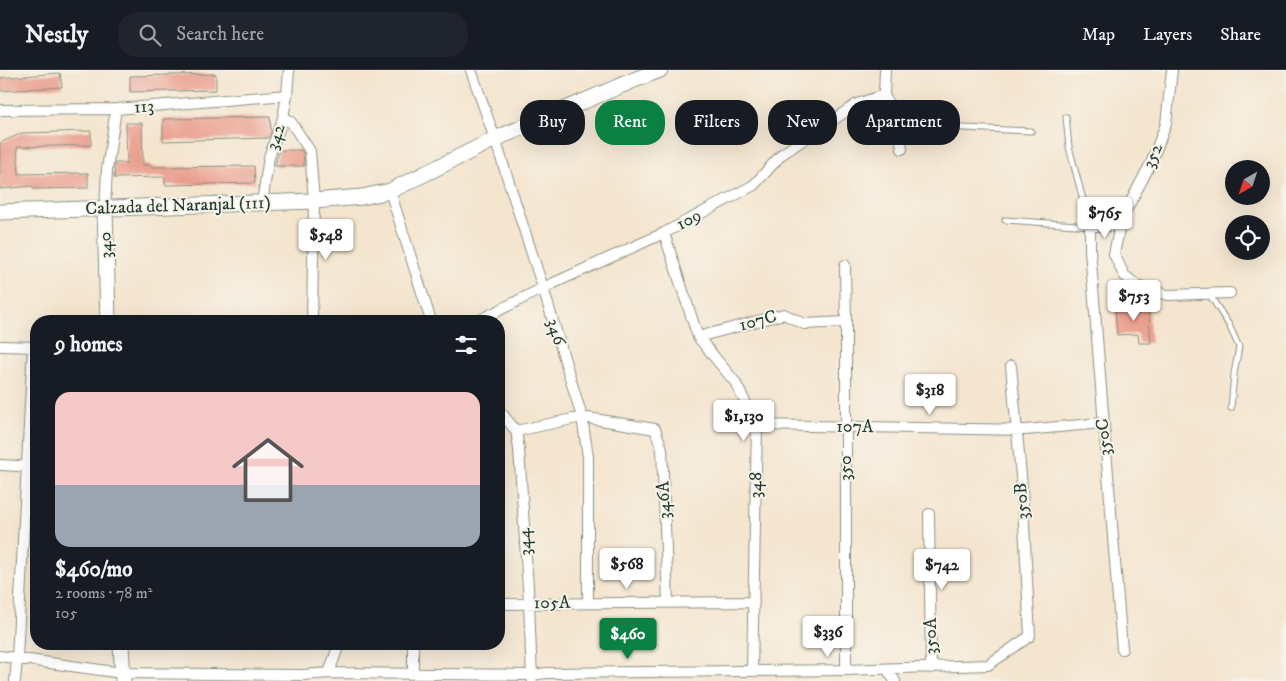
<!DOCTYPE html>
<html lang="en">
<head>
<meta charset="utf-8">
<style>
	:root { --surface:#171b24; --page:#20242c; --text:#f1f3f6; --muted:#9ea1a6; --line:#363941; --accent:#0b8043 }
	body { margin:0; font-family:"IM FELL DW Pica",serif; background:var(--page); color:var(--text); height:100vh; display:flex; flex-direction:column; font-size:19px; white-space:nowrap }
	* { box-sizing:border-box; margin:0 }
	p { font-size:16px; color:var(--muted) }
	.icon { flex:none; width:28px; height:28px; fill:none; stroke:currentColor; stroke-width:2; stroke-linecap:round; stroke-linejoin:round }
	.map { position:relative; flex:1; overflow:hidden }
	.sheet { position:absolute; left:30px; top:245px; width:475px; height:335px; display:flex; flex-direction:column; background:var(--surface); border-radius:20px; box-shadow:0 5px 20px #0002 }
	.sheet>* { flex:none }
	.banner { position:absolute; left:520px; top:30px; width:475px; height:45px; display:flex; gap:10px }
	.needle { width:32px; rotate:219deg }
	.fabs { position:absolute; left:1225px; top:90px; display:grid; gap:10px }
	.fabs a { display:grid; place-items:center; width:45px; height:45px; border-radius:50%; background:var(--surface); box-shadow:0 5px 20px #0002; font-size:25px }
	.price { position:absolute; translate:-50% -42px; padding:0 11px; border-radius:5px; background:#fff; color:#222; font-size:16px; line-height:32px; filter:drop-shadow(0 1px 2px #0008) }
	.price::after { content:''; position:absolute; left:50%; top:30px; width:15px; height:11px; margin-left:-8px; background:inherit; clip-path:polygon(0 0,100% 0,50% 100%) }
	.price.on { background:var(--accent); color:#fff }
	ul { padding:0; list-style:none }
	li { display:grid; align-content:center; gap:10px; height:265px; padding:0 25px }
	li+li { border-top:1px solid var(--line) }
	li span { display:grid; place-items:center; height:155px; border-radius:15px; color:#555 }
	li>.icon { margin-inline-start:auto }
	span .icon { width:90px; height:90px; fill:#fffc; stroke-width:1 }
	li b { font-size:21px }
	h2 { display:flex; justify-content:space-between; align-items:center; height:60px; padding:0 25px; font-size:21px }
	.tag { padding:0 18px; border-radius:20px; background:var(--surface); box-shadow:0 5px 20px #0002; font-size:18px; line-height:45px }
	.tag.on { background:var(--accent); color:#fff }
	header { display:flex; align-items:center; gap:30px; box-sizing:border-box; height:70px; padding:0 25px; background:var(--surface); border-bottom:1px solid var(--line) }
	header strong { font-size:24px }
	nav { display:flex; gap:28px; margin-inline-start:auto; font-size:18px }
	.search { width:350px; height:45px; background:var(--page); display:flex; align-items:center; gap:12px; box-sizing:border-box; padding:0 18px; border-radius:20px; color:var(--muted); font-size:19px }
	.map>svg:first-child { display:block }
	.building { fill:#ea9f8e }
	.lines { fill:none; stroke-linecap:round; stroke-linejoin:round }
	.lane-casing { stroke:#8a9182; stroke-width:7 }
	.street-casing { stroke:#8a9182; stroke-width:12 }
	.secondary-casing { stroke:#8a9182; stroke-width:17 }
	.lane { stroke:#fff; stroke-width:5 }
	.street { stroke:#fff; stroke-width:10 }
	.secondary { stroke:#fff; stroke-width:15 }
	.labels { text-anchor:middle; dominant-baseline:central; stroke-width:4; stroke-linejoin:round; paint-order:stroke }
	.street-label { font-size:18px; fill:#1f3d34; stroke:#f7f3e8 }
</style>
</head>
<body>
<header>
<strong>Nestly</strong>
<div class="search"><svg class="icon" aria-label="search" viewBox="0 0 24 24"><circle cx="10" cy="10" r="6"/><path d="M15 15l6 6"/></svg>Search here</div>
<nav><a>Map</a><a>Layers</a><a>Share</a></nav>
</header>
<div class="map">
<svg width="1286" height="611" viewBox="0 0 1286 611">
	<rect width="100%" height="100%" fill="#f7f3e8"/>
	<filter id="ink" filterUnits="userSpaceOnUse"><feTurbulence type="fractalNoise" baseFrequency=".02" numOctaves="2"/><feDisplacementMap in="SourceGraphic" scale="10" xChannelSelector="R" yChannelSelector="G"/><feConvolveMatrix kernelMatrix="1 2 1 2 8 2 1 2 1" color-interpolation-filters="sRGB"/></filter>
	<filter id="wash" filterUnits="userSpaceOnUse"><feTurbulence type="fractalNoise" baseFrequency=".0096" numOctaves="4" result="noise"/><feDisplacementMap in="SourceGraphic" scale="20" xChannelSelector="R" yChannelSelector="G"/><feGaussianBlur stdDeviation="1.12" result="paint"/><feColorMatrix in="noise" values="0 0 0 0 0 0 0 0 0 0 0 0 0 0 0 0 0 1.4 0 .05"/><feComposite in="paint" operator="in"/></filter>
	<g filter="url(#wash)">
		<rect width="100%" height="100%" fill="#f4e5cf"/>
		<g id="blocks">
			<!-- building -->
			<path class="building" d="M 60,3 L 62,17 L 0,21 L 0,8 Z
				M 216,4 L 216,20 L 130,22 L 130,6 Z
				M 270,47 L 271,62 L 268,68 L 163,71 L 163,49 Z
				M 126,53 L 142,53 L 143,95 L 151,95 L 151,97 L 254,96 L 255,113 L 165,115 L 165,107 L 114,108 L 115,93 L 127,93 Z
				M 91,61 L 91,75 L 17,77 L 19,104 L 88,103 L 88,118 L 33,119 L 33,116 L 0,119 L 0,73 L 22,63 Z
				M 279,80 L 301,80 L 303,83 L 304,96 L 275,96 Z
				M 1148,235 L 1151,273 L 1139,273 L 1138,264 L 1117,265 L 1115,237 Z"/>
		</g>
	</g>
	<g filter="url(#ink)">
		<use href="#blocks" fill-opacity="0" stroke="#8a9182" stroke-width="1"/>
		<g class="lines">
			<!-- lane casing -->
			<g class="lane-casing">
				<path id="lane" d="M 899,55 L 1031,61
					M 1005,150 L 1090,156 L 1069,77 L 1066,47
					M 1209,224 L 1229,255 L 1239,277 L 1234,304 L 1231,338"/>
			</g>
			<!-- street casing -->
			<g class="street-casing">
				<path id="street" d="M 471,0 L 495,69 L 543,218 L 582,347 L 588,387 L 588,533
					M 885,0 L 884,25 L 899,55 L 902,79
					M 1172,0 L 1166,54 L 1151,93 L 1121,150 L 1114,184 L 1124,205 L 1139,217 L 1168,225 L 1230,223
					M 0,40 L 116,39 L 287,25
					M 283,48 L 291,52 L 310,81 L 314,131 L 312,251
					M 390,121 L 431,251
					M 262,133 L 269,87 L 283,48 L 287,25 L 289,0
					M 105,139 L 107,99 L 116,39
					M 1120,156 L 1090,156 L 1090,180 L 1122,579
					M 664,163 L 698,267 L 735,312 L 757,355 L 752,601
					M 845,195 L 846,252 L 846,600
					M 478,251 L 543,218 L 664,163 L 754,115 L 782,84 L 857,34 L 884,25
					M 698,267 L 784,244 L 804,254 L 846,252
					M 0,276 L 36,277
					M 499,340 L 516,361 L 519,379 L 529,534 L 532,609
					M 757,355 L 1025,360 L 1103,353
					M 516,361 L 582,347 L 655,359 L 662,379 L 668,532
					M 0,395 L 36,397
					M 929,444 L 931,598
					M 499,534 L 754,532
					M 413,574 L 413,603
					M 0,586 L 122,603 L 303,605 L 329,603 L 532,605 L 547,603 L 846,600 L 988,595 L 1030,566 L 1022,417 L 1011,296
					M 887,599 L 895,611
					M 329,603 L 339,574
					M 15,611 L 17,589 L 33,277"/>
			</g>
			<!-- secondary casing -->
			<g class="secondary-casing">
				<path id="secondary" d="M 105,139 L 108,251
					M 0,142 L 314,131 L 362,127 L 390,121 L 495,69 L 634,10 L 660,0
					M 121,574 L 123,611"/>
			</g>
			<!-- lane -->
			<use href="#lane" class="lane"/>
			<!-- street -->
			<use href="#street" class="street"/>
			<!-- secondary -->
			<use href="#secondary" class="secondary"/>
		</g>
	</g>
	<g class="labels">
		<!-- street labels -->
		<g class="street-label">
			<text transform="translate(144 37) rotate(-5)">113</text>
			<text transform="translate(276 67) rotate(-71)">342</text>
			<text transform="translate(1153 86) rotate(-67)">352</text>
			<text transform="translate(178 136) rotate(-2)">Calzada del Naranjal (111)</text>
			<text transform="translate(689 150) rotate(-28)">109</text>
			<text transform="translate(106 175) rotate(-92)">340</text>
			<text transform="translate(758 251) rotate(-15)">107C</text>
			<text transform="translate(556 262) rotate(73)">346</text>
			<text transform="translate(855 357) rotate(1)">107A</text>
			<text transform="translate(1104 367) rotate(-95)">350C</text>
			<text transform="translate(846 398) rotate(-90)">350</text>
			<text transform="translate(756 415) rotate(-89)">348</text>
			<text transform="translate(664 430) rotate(-92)">346A</text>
			<text transform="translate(1022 431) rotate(-94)">350B</text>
			<text transform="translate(525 472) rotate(-94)">344</text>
			<text transform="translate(552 533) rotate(-1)">105A</text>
			<text transform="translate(931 566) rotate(-91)">350A</text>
		</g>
	</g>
</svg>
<div class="fabs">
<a><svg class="needle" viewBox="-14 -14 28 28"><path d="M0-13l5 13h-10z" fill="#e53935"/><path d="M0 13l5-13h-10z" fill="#9ea1a6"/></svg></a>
<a><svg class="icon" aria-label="locate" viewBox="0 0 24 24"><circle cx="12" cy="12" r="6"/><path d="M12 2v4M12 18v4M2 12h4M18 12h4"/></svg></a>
</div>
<b class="price" style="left:1105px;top:169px">$765</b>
<b class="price" style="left:326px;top:191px">$548</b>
<b class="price" style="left:1134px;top:252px">$753</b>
<b class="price" style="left:930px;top:346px">$318</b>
<b class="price" style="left:744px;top:372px">$1,130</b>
<b class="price" style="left:627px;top:520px">$568</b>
<b class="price" style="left:942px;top:521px">$742</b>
<b class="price" style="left:828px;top:588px">$336</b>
<b class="price on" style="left:628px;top:590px">$460</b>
<div class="banner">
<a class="tag">Buy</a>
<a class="tag on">Rent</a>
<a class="tag">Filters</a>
<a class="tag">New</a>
<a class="tag">Apartment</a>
</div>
<section class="sheet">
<h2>9 homes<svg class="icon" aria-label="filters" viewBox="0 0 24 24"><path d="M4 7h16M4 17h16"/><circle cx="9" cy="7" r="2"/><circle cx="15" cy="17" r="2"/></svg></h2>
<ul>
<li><span style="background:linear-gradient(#f6c9c9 60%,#9aa5b1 0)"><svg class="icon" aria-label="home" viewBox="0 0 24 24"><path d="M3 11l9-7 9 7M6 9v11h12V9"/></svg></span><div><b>$460/mo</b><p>2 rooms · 78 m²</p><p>105</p></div></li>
</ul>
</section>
</div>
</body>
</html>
